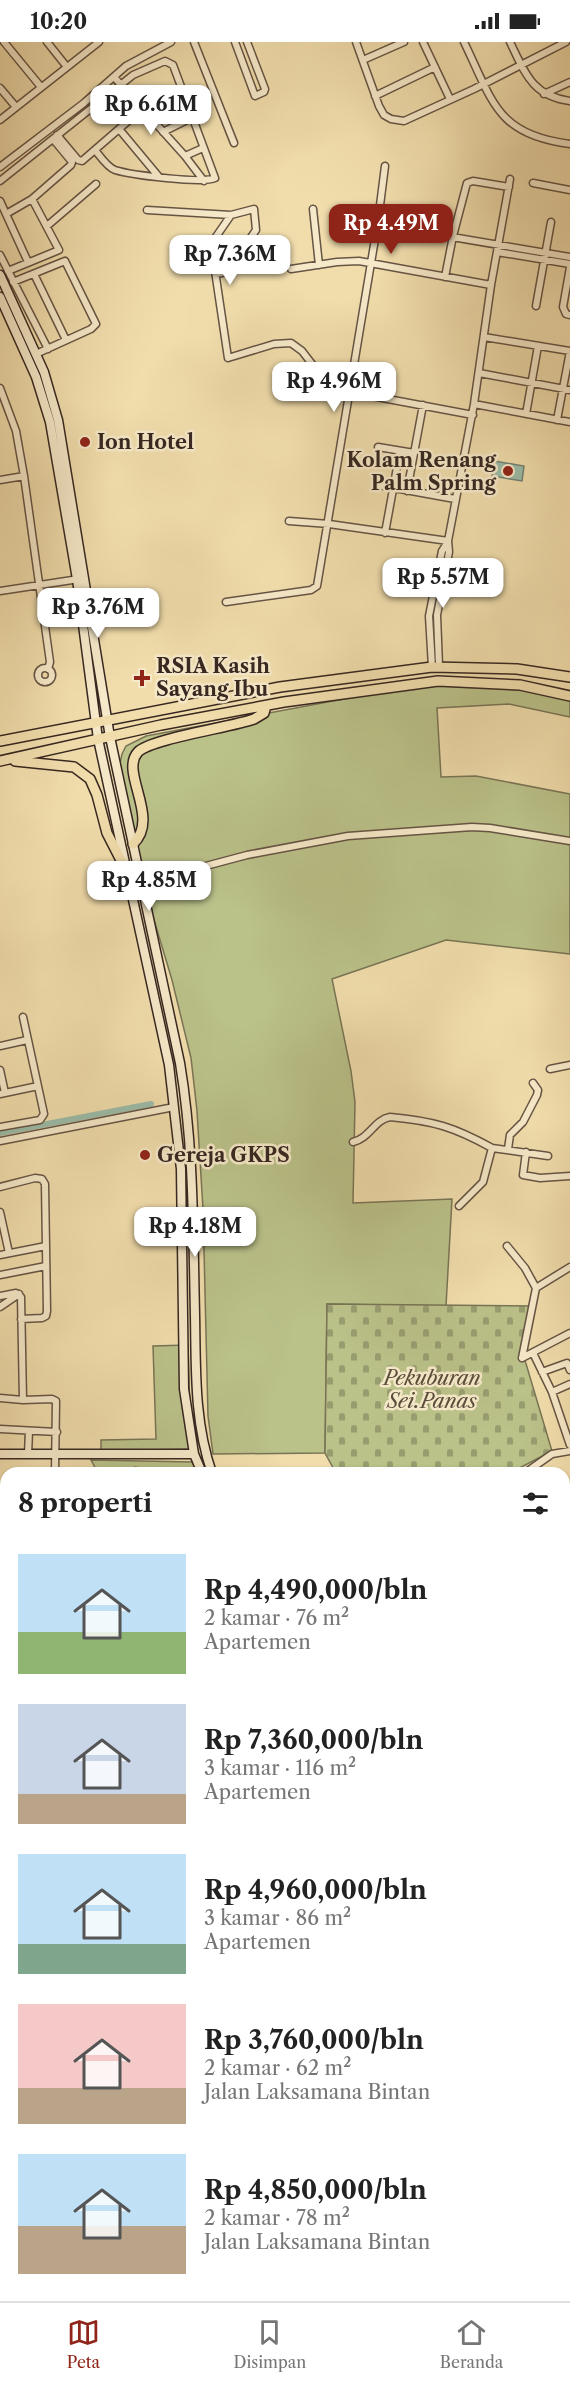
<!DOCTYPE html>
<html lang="id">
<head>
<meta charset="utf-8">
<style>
	:root { --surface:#fff; --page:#f6f6f6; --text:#222; --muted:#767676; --line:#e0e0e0; --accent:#8f2418 }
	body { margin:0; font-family:"Libre Caslon Text",serif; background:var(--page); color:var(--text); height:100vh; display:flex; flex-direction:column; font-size:22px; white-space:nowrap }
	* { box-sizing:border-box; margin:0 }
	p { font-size:20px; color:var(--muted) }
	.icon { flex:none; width:33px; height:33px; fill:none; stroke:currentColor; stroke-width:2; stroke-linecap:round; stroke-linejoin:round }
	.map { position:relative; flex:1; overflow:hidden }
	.panel { position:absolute; left:0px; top:1425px; width:570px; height:834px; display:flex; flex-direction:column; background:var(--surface); border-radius:18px 18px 0 0; box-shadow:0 2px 4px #0004 }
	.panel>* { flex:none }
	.price { position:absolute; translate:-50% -51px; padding:0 14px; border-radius:12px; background:#fff; color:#222; font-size:20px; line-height:39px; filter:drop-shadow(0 2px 3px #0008) }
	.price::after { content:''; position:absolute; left:50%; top:36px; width:18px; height:14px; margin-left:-9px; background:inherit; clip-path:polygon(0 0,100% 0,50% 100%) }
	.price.on { background:var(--accent); color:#fff }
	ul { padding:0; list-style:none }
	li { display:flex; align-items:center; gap:18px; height:150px; padding:0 18px }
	li span { display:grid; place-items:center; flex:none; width:168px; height:120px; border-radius:0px; color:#555 }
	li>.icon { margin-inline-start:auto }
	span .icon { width:72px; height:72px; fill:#fffc; stroke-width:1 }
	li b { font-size:26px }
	h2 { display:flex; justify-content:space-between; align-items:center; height:72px; padding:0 18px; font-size:26px }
	.status { display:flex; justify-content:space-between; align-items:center; height:42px; padding:0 30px; background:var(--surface); direction:ltr }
	.status svg { height:16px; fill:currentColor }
	.menu { display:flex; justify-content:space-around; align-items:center; height:84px; border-top:2px solid var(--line); background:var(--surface); font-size:16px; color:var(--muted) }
	.menu a { display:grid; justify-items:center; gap:3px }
	.menu .on { color:var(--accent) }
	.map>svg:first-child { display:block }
	.green { fill:#bac189; stroke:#787455; stroke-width:1.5 }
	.cemetery { fill:url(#cemetery-stones); stroke:#787455; stroke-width:1.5 }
	.water { fill:#9bbca9; stroke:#738073; stroke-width:1.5 }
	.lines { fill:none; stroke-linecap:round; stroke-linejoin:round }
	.canal { stroke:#9bbca9; stroke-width:6 }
	.street-casing { stroke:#665444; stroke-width:9 }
	.secondary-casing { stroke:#372721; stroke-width:11 }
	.primary-casing { stroke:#372721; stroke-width:12 }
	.street { stroke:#f6e9c9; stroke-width:6 }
	.secondary { stroke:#f6e9c9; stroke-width:8 }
	.primary { stroke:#f1ddac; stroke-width:9 }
	.poi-dot { fill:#8f2418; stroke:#f6e9c9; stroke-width:2 }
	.labels { text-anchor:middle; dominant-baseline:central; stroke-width:5; stroke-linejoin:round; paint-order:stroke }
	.poi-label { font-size:20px; font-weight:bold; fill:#372721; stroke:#f6e9c9; text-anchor:start }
	.park-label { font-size:20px; font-style:italic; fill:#584e3b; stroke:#f6e9c9 }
</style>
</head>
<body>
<div class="status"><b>10:20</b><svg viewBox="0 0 49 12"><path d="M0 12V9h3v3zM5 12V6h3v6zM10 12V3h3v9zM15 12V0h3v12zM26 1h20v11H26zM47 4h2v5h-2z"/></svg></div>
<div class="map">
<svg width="570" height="2259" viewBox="0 0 570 2259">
	<defs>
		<pattern id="cemetery-stones" width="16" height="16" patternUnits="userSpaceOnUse" patternTransform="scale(1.5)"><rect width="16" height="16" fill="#bac189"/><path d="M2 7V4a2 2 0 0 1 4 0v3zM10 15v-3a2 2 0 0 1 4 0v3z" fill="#989d70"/></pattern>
	</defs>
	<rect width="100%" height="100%" fill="#f1ddac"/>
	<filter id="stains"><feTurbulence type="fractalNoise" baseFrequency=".00333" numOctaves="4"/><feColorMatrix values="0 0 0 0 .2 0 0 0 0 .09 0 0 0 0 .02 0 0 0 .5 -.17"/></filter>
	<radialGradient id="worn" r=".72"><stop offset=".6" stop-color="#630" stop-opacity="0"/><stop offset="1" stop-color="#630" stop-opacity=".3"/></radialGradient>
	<!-- green -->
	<path class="green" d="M 435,640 L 570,651 L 570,675 L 509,662 L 437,666 L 441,735 L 476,734 L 570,752 L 570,912 L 446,898 L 332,937 L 351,1029 L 355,1060 L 353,1161 L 452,1157 L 446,1264 L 327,1262 L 325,1411 L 213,1412 L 208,1374 L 203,1167 L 197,1069 L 191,1016 L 172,938 L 143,841 L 117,735 L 122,712 L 126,704 L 146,694 Z
		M 188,1303 L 191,1407 L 101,1409 L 101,1398 L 156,1397 L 153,1304 Z
		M 91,1418 L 192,1420 L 198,1431 L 161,1431 L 135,1425 L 123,1431 L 98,1431 Z"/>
	<!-- cemetery -->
	<path class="cemetery" d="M 327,1262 L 532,1264 L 524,1315 L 552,1409 L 510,1431 L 336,1431 L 325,1411 Z"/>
	<!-- water -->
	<path class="water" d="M 494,419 L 524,424 L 522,439 L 492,434 Z"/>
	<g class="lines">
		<!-- canal -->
		<path class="canal" d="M 0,1091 L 151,1062"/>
		<!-- street casing -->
		<g class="street-casing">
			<path id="street" d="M 4,0 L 41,45
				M 47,0 L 67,25
				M 194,0 L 234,101
				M 235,0 L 255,54 L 264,50 L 265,47 L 247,0
				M 356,0 L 379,64 L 384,73 L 391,77 L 404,79 L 474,47 L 566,0
				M 423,0 L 450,57
				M 464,0 C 493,60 497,93 570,102
				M 510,0 C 525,31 532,54 570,59
				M 363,18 L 404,0
				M 114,35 L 185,114 L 204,139
				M 0,46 L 16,65
				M 544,52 L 570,40
				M 375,54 L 435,25
				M 0,78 L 99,0
				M 119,87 L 159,135
				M 163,90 L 191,76
				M 57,93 L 78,118 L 82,119 L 142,67 L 181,47
				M 185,114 L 203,106
				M 0,125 L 84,61 L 126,24 L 171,0
				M 0,139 L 133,33 L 165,19 L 173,23 L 215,136 C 203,142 131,133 115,128 C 107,125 100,114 95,108
				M 533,141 L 570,148
				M 0,159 L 28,220
				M 313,167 L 319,223
				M 147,168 L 231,173 L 254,167 L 256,188 L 227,230 L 216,232
				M 6,172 L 32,157 L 71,123 L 72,120 L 53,97
				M 231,173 L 211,202 L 228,316 L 274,302 L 291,301 L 302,309 L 322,335 L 340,348 L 473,373
				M 47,184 L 96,142
				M 411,188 L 570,215
				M 497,210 L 570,222
				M 0,213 L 48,307
				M 570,225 L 563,265 L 566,272 L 570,273
				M 291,227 L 337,220 L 359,219 L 491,243
				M 8,229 L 59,208 L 32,157
				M 34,232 L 66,298
				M 445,235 L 453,194 L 467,141 L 473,139 L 509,145
				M 13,240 L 65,219 L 96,282 L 91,287 L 36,312
				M 536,264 L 551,180
				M 484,295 L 570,309
				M 479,331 L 570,348
				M 0,346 L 16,389 L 24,434 L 50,620 L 48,627
				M 474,362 L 570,380
				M 526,372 L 538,304
				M 557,378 L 570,309
				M 378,405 L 414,411
				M 0,438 L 24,434
				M 378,443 L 455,457
				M 407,449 L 423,363
				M 289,479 L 329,482 L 448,499
				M 385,491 L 400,409
				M 0,549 L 79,537
				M 226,560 L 311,548 L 317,544 L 378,179 L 385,124
				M 439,624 L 437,573 L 449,510 L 448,499 L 474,362 L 491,243 L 510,137
				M 432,625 L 429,574 L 442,509 L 448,500
				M38 633a7 7 0 1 1 14 0a7 7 0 1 1-14 0Z
				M 142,841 L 247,813 L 348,794 L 472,785 L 490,786 L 570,799
				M 0,1004 L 27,998
				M 550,1027 L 570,1023
				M 0,1028 L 5,1051
				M 0,1052 L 38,1044
				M 0,1085 L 40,1078 L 44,1072 L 23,975
				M 0,1099 L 174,1065
				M 353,1100 C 370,1096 374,1078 390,1075 C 434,1079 454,1085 492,1106
				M 508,1107 L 510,1093 L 523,1080 L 537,1053 L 538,1048 L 533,1041
				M 526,1110 L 523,1133 L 540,1136 L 570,1134
				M 0,1145 L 35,1136 L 42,1137 L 45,1142 L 47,1269 L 46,1274 L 42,1276 L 21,1277
				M 459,1164 L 483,1140 L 492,1106 L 548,1114
				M 0,1170 L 9,1211
				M 507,1204 L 525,1226 L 536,1246
				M 0,1213 L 46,1204
				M 0,1233 L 46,1224
				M 0,1254 L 16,1251 L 21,1255 L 23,1358 L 0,1356
				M 0,1265 L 19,1252
				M 533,1311 L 552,1350 L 570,1403
				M 522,1316 L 536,1246 L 570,1225
				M 522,1316 L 570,1291
				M 542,1330 L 567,1321 L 570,1328
				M 552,1350 L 570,1342
				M 23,1358 L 52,1357 L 56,1359 L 55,1431
				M 0,1387 L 57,1390
				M 28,1412 L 29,1389
				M 525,1431 L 552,1412 L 570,1409
				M 0,1449 L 6,1449
				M 564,1458 L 570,1459
				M 0,1477 L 6,1483
				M 564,1514 L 570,1519
				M 0,1522 L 6,1540
				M 0,1558 L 6,1557
				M 564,1612 L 570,1609
				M 0,1628 L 6,1604
				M 564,1636 L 570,1649
				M 0,1637 L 6,1638
				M 0,1658 L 6,1659
				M 0,1706 L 6,1707
				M 0,1726 L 6,1727
				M 0,1763 L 6,1764
				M 0,1834 L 6,1801
				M 0,1885 L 6,1850
				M 0,1904 L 6,1905
				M 0,1931 L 6,1932
				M 0,2008 L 4,1988
				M 3,2118 L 6,2106
				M 0,2141 L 6,2143
				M 564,2150 L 570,2143
				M 0,2172 L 6,2173
				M 0,2202 L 6,2203
				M 0,2230 L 6,2231
				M 564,2246 L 570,2247
				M 409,2253 L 413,2259
				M 444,2253 L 445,2256 L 455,2253
				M 489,2253 L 492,2259
				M 0,2258 L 5,2259
				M 15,2259 L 17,2253
				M 184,2259 L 187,2253
				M 282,2259 L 289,2253 L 296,2259
				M 345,2259 L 357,2253"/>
		</g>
		<!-- secondary casing -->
		<g class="secondary-casing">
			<path id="secondary" d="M 0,233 L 44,330 L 58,378 L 110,695 L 180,1021 C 194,1105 193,1188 195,1273 C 196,1326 194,1380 212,1431
				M 0,255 L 36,335 L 50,380 L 77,537 L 98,697 L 169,1023 L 181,1127 L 184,1347 L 194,1412 L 202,1431
				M 0,1412 L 194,1412
				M 0,1758 L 6,1759
				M 564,2011 L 570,2017
				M 564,2028 L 570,2035
				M 138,2259 L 140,2253"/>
		</g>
		<!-- primary casing -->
		<g class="primary-casing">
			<path id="primary" d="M 0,699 L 280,645 L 432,625 L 517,627 L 570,635
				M 0,719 L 161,683 L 284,660 L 438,639 L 520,643 L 570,654
				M 15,719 L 74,725 L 90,737 L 97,753 L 107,791 L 127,830
				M 133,802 C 161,776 119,730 138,710 C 150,697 232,685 254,677 L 264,671 L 266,664
				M 564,1991 L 570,1995
				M 564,2036 L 570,2046"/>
		</g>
		<!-- street -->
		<use href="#street" class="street"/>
		<!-- secondary -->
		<use href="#secondary" class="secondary"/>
		<!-- primary -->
		<use href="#primary" class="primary"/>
	</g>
	<!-- markers -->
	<g class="poi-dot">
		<circle cx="85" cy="400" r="6"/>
		<circle cx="508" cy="429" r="6"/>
		<path d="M139 627h6v6h6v6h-6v6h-6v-6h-6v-6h6z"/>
		<circle cx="145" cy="1113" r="6"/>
	</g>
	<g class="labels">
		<!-- poi labels -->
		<g class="poi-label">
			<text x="97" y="400">Ion Hotel</text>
			<text x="496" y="418" text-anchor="end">Kolam Renang<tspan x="496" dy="23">Palm Spring</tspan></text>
			<text x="156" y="624">RSIA Kasih<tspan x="156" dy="23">Sayang Ibu</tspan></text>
			<text x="157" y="1113">Gereja GKPS</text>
		</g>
		<!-- park labels -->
		<g class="park-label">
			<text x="432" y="1336">Pekuburan<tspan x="432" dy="23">Sei.Panas</tspan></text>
		</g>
	</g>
	<rect width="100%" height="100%" filter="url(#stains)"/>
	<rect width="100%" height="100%" fill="url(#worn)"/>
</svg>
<b class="price" style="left:151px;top:94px">Rp 6.61M</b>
<b class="price on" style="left:391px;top:213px">Rp 4.49M</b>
<b class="price" style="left:230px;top:244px">Rp 7.36M</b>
<b class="price" style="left:334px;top:371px">Rp 4.96M</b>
<b class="price" style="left:443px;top:567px">Rp 5.57M</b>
<b class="price" style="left:98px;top:597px">Rp 3.76M</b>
<b class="price" style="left:149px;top:870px">Rp 4.85M</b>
<b class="price" style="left:195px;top:1216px">Rp 4.18M</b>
<section class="panel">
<h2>8 properti<svg class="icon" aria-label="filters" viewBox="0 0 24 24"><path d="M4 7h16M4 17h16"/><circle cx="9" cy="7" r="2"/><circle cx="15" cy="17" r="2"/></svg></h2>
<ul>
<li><span style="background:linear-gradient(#bfe0f5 65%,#8fb573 0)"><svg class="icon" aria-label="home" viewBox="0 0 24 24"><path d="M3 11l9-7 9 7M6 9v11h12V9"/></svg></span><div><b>Rp 4,490,000/bln</b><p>2 kamar · 76 m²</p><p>Apartemen</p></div></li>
<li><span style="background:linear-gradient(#c9d6e8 75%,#b9a48a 0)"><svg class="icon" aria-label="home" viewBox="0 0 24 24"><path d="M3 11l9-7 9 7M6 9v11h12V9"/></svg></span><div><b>Rp 7,360,000/bln</b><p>3 kamar · 116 m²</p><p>Apartemen</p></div></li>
<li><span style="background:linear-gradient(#bfe0f5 75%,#7fa58c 0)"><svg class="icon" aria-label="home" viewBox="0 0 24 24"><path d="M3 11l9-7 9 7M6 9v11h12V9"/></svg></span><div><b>Rp 4,960,000/bln</b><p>3 kamar · 86 m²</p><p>Apartemen</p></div></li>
<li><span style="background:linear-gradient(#f6c9c9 70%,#b9a48a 0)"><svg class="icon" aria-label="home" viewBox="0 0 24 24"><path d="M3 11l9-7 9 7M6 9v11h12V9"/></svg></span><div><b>Rp 3,760,000/bln</b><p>2 kamar · 62 m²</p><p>Jalan Laksamana Bintan</p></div></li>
<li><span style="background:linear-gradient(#bfe0f5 60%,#b9a48a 0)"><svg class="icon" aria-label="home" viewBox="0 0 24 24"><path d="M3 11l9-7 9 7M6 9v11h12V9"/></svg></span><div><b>Rp 4,850,000/bln</b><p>2 kamar · 78 m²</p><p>Jalan Laksamana Bintan</p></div></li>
</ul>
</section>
</div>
<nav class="menu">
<a class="on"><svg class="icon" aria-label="map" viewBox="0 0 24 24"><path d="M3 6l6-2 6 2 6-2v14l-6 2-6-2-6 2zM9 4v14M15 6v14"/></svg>Peta</a>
<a><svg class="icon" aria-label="saved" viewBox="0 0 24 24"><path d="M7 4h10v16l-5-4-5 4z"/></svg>Disimpan</a>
<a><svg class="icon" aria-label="home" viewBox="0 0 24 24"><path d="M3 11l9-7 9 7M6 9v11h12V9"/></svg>Beranda</a>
</nav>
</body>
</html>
